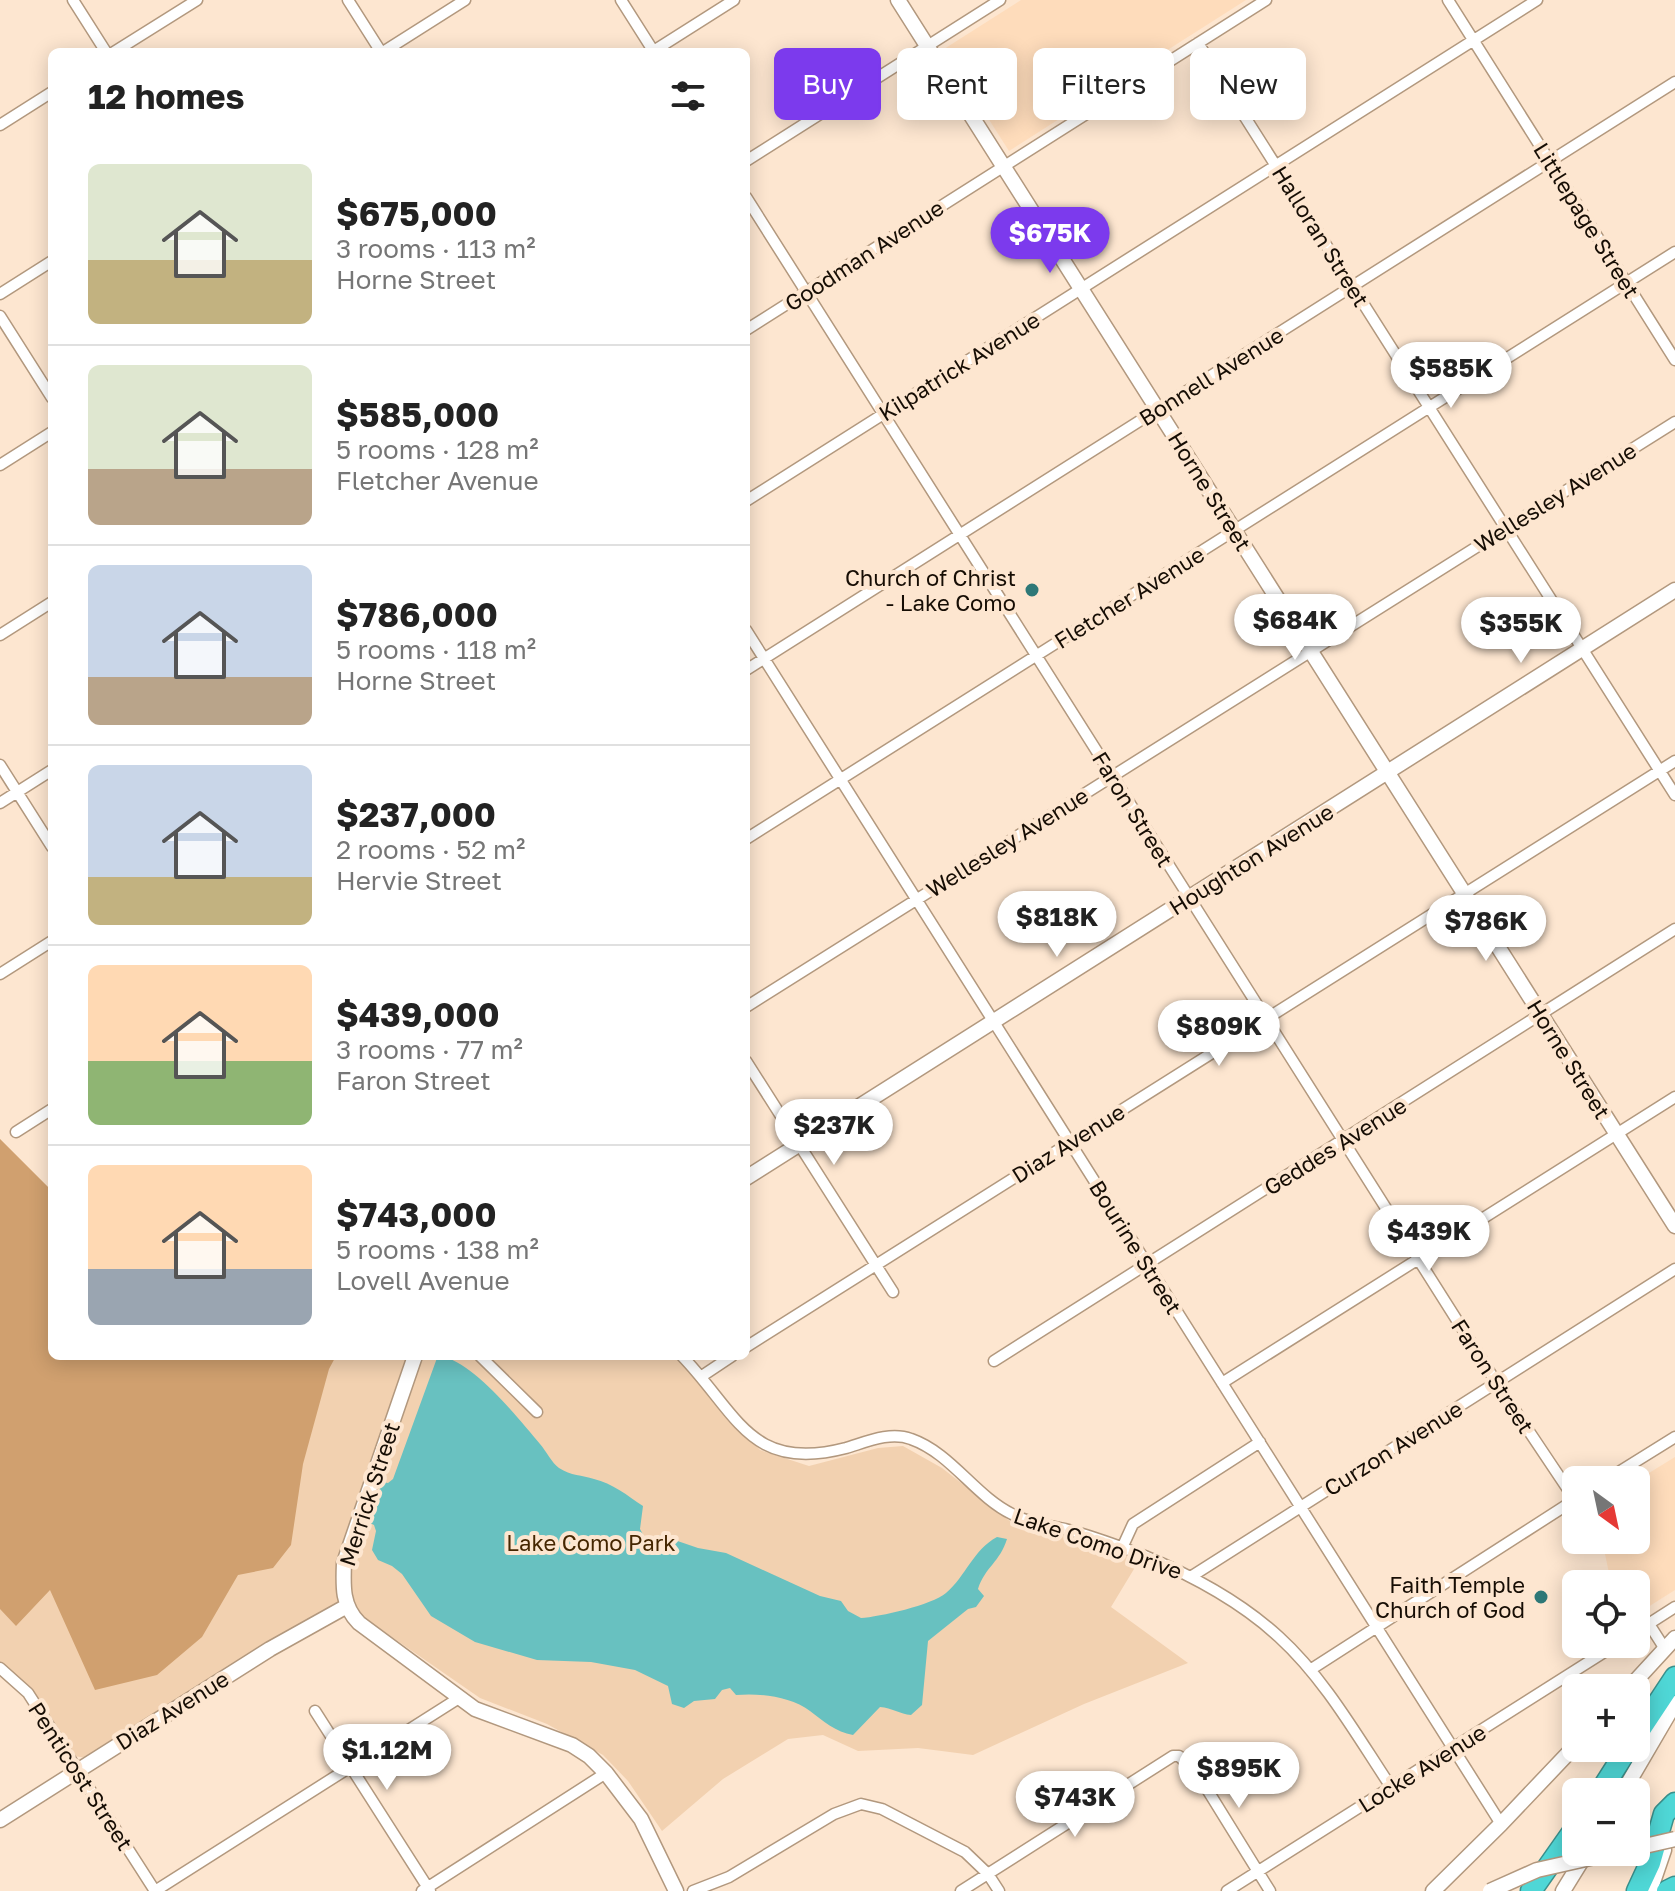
<!DOCTYPE html>
<html lang="en">
<head>
<meta charset="utf-8">
<style>
	:root { --surface:#fff; --page:#f2f2f2; --text:#222; --muted:#767676; --line:#e0e0e0; --accent:#7c3aed }
	body { margin:0; font-family:"Golos Text",sans-serif; background:var(--page); color:var(--text); height:100vh; display:flex; flex-direction:column; font-size:30px; white-space:nowrap }
	* { box-sizing:border-box; margin:0 }
	p { font-size:26px; color:var(--muted) }
	.icon { flex:none; width:44px; height:44px; fill:none; stroke:currentColor; stroke-width:2; stroke-linecap:round; stroke-linejoin:round }
	.map { position:relative; flex:1; overflow:hidden }
	.details { position:absolute; left:48px; top:48px; width:702px; height:1312px; display:flex; flex-direction:column; background:var(--surface); border-radius:12px; box-shadow:0 4px 20px #0003 }
	.details>* { flex:none }
	.guide { position:absolute; left:774px; top:48px; width:760px; height:72px; display:flex; gap:16px }
	.needle { width:52px; rotate:147deg }
	.fabs { position:absolute; left:1562px; top:1466px; display:grid; gap:16px }
	.fabs a { display:grid; place-items:center; width:88px; height:88px; border-radius:12px; background:var(--surface); box-shadow:0 4px 20px #0003; font-size:40px }
	.price { position:absolute; translate:-50% -68px; padding:0 18px; border-radius:28px; background:#fff; color:#222; font-size:26px; line-height:52px; filter:drop-shadow(0 2px 4px #0008) }
	.price::after { content:''; position:absolute; left:50%; top:48px; width:24px; height:18px; margin-left:-12px; background:inherit; clip-path:polygon(0 0,100% 0,50% 100%) }
	.price.on { background:var(--accent); color:#fff }
	ul { padding:0; list-style:none }
	li { display:flex; align-items:center; gap:24px; height:200px; padding:0 40px }
	li+li { border-top:2px solid var(--line) }
	li span { display:grid; place-items:center; flex:none; width:224px; height:160px; border-radius:12px; color:#555 }
	li>.icon { margin-inline-start:auto }
	span .icon { width:96px; height:96px; fill:#fffc; stroke-width:1 }
	li b { font-size:34px }
	h2 { display:flex; justify-content:space-between; align-items:center; height:96px; padding:0 40px; font-size:34px }
	.pill { padding:0 28px; border-radius:12px; background:var(--surface); box-shadow:0 4px 20px #0003; font-size:28px; line-height:72px }
	.pill.on { background:var(--accent); color:#fff }
	.map>svg:first-child { display:block }
	.built { fill:#fedcbb }
	.green { fill:#f2d1b0 }
	.forest { fill:#d0a06f }
	.water { fill:#68c1c0 }
	.lines { fill:none; stroke-linecap:round; stroke-linejoin:round }
	.street-casing { stroke:#b2987e; stroke-width:13 }
	.secondary-casing { stroke:#b2987e; stroke-width:17 }
	.highway-casing { stroke:#3b908c; stroke-width:23 }
	.street { stroke:#fff; stroke-width:10 }
	.secondary { stroke:#fff; stroke-width:14 }
	.highway { stroke:#4fd7d6; stroke-width:20 }
	.secondary-bridge-casing { stroke:#b2987e; stroke-width:17; stroke-linecap:butt }
	.secondary-bridge { stroke:#fff; stroke-width:14 }
	.poi-dot { fill:#2e7877; stroke:#fde6d0; stroke-width:3 }
	.labels { text-anchor:middle; dominant-baseline:central; stroke-width:8; stroke-linejoin:round; paint-order:stroke }
	.street-label { font-size:22px; fill:#160d04; stroke:#fde6d0 }
	.poi-label { font-size:22px; fill:#160d04; stroke:#fde6d0; text-anchor:end }
	.park-label { font-size:22px; fill:#452600; stroke:#fde6d0 }
</style>
</head>
<body>
<div class="map">
<svg width="1675" height="1891" viewBox="0 0 1675 1891">
	<rect width="100%" height="100%" fill="#fde6d0"/>
	<!-- built -->
	<path class="built" d="M 1021,0 L 1246,0 L 1009,151 L 944,49 Z
		M 1675,1457 L 1675,1590 L 1637,1614 L 1636,1584 L 1617,1584 L 1609,1573 L 1602,1540 L 1636,1540 L 1636,1481 Z"/>
	<!-- green -->
	<path class="green" d="M 0,1139 L 52,1191 L 52,1356 L 675,1356 L 760,1450 L 809,1466 L 878,1448 L 903,1446 L 942,1468 L 1011,1522 L 1048,1530 L 1137,1558 L 1134,1569 L 1111,1607 L 1188,1663 L 1084,1704 L 973,1755 L 918,1748 L 858,1751 L 823,1735 L 788,1739 L 723,1779 L 662,1831 L 628,1781 L 603,1755 L 547,1724 L 480,1698 L 347,1606 L 87,1758 L 74,1756 L 0,1662 Z"/>
	<!-- forest -->
	<path class="forest" d="M 0,1139 L 52,1191 L 52,1356 L 336,1356 L 329,1369 L 303,1464 L 291,1545 L 273,1568 L 238,1575 L 202,1637 L 157,1675 L 95,1690 L 50,1590 L 16,1626 L 0,1609 Z"/>
	<!-- water -->
	<path class="water" d="M 440,1356 C 473,1361 519,1419 540,1444 C 546,1451 552,1463 559,1468 C 571,1476 582,1475 594,1479 C 612,1483 628,1496 643,1506 L 640,1529 L 645,1538 L 660,1535 L 698,1548 L 726,1553 L 820,1596 L 841,1601 L 848,1611 L 861,1618 C 879,1617 932,1605 946,1593 C 966,1576 973,1550 997,1537 L 1007,1539 C 1000,1562 985,1567 978,1589 L 984,1596 L 976,1607 L 968,1609 L 928,1641 L 922,1705 L 911,1715 C 900,1714 892,1708 880,1707 L 853,1735 C 836,1732 823,1721 810,1711 C 790,1696 759,1693 736,1695 L 730,1688 L 722,1690 L 715,1699 L 694,1701 L 684,1708 L 672,1704 L 668,1686 L 635,1670 L 591,1662 L 537,1660 L 475,1642 L 431,1616 L 402,1574 L 392,1566 L 378,1560 L 372,1550 L 376,1531 L 374,1525 L 368,1522 L 382,1482 L 388,1483 L 393,1479 L 437,1358 Z"/>
	<g class="lines">
		<!-- street casing -->
		<g class="street-casing">
			<path id="street" d="M 73,0 L 106,52
				M 348,0 L 381,52
				M 621,0 L 654,52
				M 1448,0 L 1675,360
				M 1198,43 L 1675,795
				M 114,52 L 197,0
				M 383,52 L 465,0
				M 652,52 L 734,0
				M 0,125 L 52,92
				M 746,161 L 1000,0
				M 746,197 L 1496,1382 L 1575,1500
				M 0,294 L 52,261
				M 0,316 L 52,398
				M 746,330 L 1266,0
				M 0,465 L 52,432
				M 746,501 L 1537,0
				M 746,630 L 1501,1824
				M 0,635 L 52,602
				M 746,670 L 1675,82
				M 0,765 L 52,847
				M 0,803 L 52,770
				M 746,839 L 1675,252
				M 0,974 L 52,941
				M 746,1007 L 1675,422
				M 746,1061 L 893,1292
				M 16,1132 L 52,1109
				M 746,1347 L 1675,761
				M 480,1356 L 537,1412
				M 682,1356 C 738,1414 750,1473 846,1448 C 866,1442 890,1431 911,1439 C 951,1453 975,1496 1012,1514 C 1028,1523 1047,1525 1065,1529 C 1092,1536 1119,1546 1145,1556 C 1193,1576 1240,1601 1279,1637 C 1325,1679 1357,1736 1391,1787
				M 994,1361 L 1675,929
				M 702,1376 L 732,1356
				M 1222,1383 L 1675,1097
				M 1606,1480 L 1675,1437
				M 1122,1548 L 1133,1524 L 1260,1442
				M 1192,1576 L 1675,1269
				M 1649,1624 L 1665,1649
				M 1636,1632 L 1675,1607
				M 0,1668 L 28,1693 L 155,1891
				M 1310,1670 L 1576,1499
				M 315,1711 L 430,1891
				M 155,1891 L 459,1698
				M 422,1891 L 606,1773
				M 693,1891 L 729,1877 L 834,1814 L 861,1804 L 882,1809 L 965,1852 L 988,1874 L 999,1891
				M 961,1891 L 1173,1756 L 1179,1756 L 1197,1773 L 1270,1891
				M 1227,1891 L 1617,1644"/>
		</g>
		<!-- secondary casing -->
		<g class="secondary-casing">
			<path id="secondary" d="M 898,0 L 1675,1226
				M 746,1178 L 1675,590
				M 415,1356 L 344,1563 C 343,1586 342,1606 359,1623 L 475,1709 L 572,1745 L 589,1756 L 606,1773 L 641,1819 L 676,1891
				M 1629,1688 L 1675,1638
				M 1623,1792 L 1675,1703
				M 0,1820 L 270,1649 L 347,1606
				M 1433,1891 L 1501,1824 L 1576,1745
				M 1563,1891 L 1587,1852
				M 1650,1891 L 1664,1850"/>
		</g>
		<!-- highway casing -->
		<g class="highway-casing">
			<path id="highway" d="M 1636,1736 L 1675,1677
				M 1600,1792 L 1628,1748
				M 1531,1891 L 1576,1827
				M 1637,1891 L 1650,1863 L 1664,1814 L 1675,1803
				M 1667,1891 L 1675,1887"/>
		</g>
		<!-- street -->
		<use href="#street" class="street"/>
		<!-- secondary -->
		<use href="#secondary" class="secondary"/>
		<!-- highway -->
		<use href="#highway" class="highway"/>
		<!-- secondary-bridge casing -->
		<g class="secondary-bridge-casing">
			<path id="secondary-bridge" d="M 1636,1848 L 1675,1839
				M 1490,1891 L 1537,1870 L 1617,1852"/>
		</g>
		<!-- secondary-bridge -->
		<use href="#secondary-bridge" class="secondary-bridge"/>
	</g>
	<!-- markers -->
	<g class="poi-dot">
		<circle cx="1032" cy="590" r="8"/>
		<circle cx="1541" cy="1597" r="8"/>
	</g>
	<g class="labels">
		<!-- street labels -->
		<g class="street-label">
			<text transform="translate(1587 220) rotate(58)">Littlepage Street</text>
			<text transform="translate(1321 236) rotate(58)">Halloran Street</text>
			<text transform="translate(864 255) rotate(-33)">Goodman Avenue</text>
			<text transform="translate(959 366) rotate(-32)">Kilpatrick Avenue</text>
			<text transform="translate(1211 376) rotate(-32)">Bonnell Avenue</text>
			<text transform="translate(1210 491) rotate(58)">Horne Street</text>
			<text transform="translate(1555 497) rotate(-32)">Wellesley Avenue</text>
			<text transform="translate(1129 597) rotate(-32)">Fletcher Avenue</text>
			<text transform="translate(1133 809) rotate(58)">Faron Street</text>
			<text transform="translate(1007 842) rotate(-32)">Wellesley Avenue</text>
			<text transform="translate(1251 859) rotate(-32)">Houghton Avenue</text>
			<text transform="translate(1569 1059) rotate(58)">Horne Street</text>
			<text transform="translate(1068 1143) rotate(-32)">Diaz Avenue</text>
			<text transform="translate(1335 1146) rotate(-32)">Geddes Avenue</text>
			<text transform="translate(1136 1247) rotate(58)">Bourine Street</text>
			<text transform="translate(1493 1376) rotate(57)">Faron Street</text>
			<text transform="translate(1393 1448) rotate(-32)">Curzon Avenue</text>
			<text transform="translate(369 1494) rotate(-72)">Merrick Street</text>
			<text transform="translate(1098 1543) rotate(19)">Lake Como Drive</text>
			<text transform="translate(172 1710) rotate(-32)">Diaz Avenue</text>
			<text transform="translate(1422 1768) rotate(-32)">Locke Avenue</text>
			<text transform="translate(81 1776) rotate(57)">Penticost Street</text>
		</g>
		<!-- poi labels -->
		<g class="poi-label">
			<text x="1016" y="577">Church of Christ<tspan x="1016" dy="25">- Lake Como</tspan></text>
			<text x="1525" y="1584">Faith Temple<tspan x="1525" dy="25">Church of God</tspan></text>
		</g>
		<!-- park labels -->
		<g class="park-label">
			<text x="591" y="1542">Lake Como Park</text>
		</g>
	</g>
</svg>
<div class="fabs">
<a><svg class="needle" viewBox="-14 -14 28 28"><path d="M0-13l5 13h-10z" fill="#e53935"/><path d="M0 13l5-13h-10z" fill="#767676"/></svg></a>
<a><svg class="icon" aria-label="locate" viewBox="0 0 24 24"><circle cx="12" cy="12" r="6"/><path d="M12 2v4M12 18v4M2 12h4M18 12h4"/></svg></a>
<a>+</a>
<a>−</a>
</div>
<b class="price on" style="left:1050px;top:275px">$675K</b>
<b class="price" style="left:1451px;top:410px">$585K</b>
<b class="price" style="left:1295px;top:662px">$684K</b>
<b class="price" style="left:1521px;top:665px">$355K</b>
<b class="price" style="left:1057px;top:959px">$818K</b>
<b class="price" style="left:1486px;top:963px">$786K</b>
<b class="price" style="left:1219px;top:1068px">$809K</b>
<b class="price" style="left:834px;top:1167px">$237K</b>
<b class="price" style="left:1429px;top:1273px">$439K</b>
<b class="price" style="left:387px;top:1792px">$1.12M</b>
<b class="price" style="left:1239px;top:1810px">$895K</b>
<b class="price" style="left:1075px;top:1839px">$743K</b>
<div class="guide">
<a class="pill on">Buy</a>
<a class="pill">Rent</a>
<a class="pill">Filters</a>
<a class="pill">New</a>
</div>
<section class="details">
<h2>12 homes<svg class="icon" aria-label="filters" viewBox="0 0 24 24"><path d="M4 7h16M4 17h16"/><circle cx="9" cy="7" r="2"/><circle cx="15" cy="17" r="2"/></svg></h2>
<ul>
<li><span style="background:linear-gradient(#dfe7d0 60%,#c2b280 0)"><svg class="icon" aria-label="home" viewBox="0 0 24 24"><path d="M3 11l9-7 9 7M6 9v11h12V9"/></svg></span><div><b>$675,000</b><p>3 rooms · 113 m²</p><p>Horne Street</p></div></li>
<li><span style="background:linear-gradient(#dfe7d0 65%,#b9a48a 0)"><svg class="icon" aria-label="home" viewBox="0 0 24 24"><path d="M3 11l9-7 9 7M6 9v11h12V9"/></svg></span><div><b>$585,000</b><p>5 rooms · 128 m²</p><p>Fletcher Avenue</p></div></li>
<li><span style="background:linear-gradient(#c9d6e8 70%,#b9a48a 0)"><svg class="icon" aria-label="home" viewBox="0 0 24 24"><path d="M3 11l9-7 9 7M6 9v11h12V9"/></svg></span><div><b>$786,000</b><p>5 rooms · 118 m²</p><p>Horne Street</p></div></li>
<li><span style="background:linear-gradient(#c9d6e8 70%,#c2b280 0)"><svg class="icon" aria-label="home" viewBox="0 0 24 24"><path d="M3 11l9-7 9 7M6 9v11h12V9"/></svg></span><div><b>$237,000</b><p>2 rooms · 52 m²</p><p>Hervie Street</p></div></li>
<li><span style="background:linear-gradient(#ffd9b3 60%,#8fb573 0)"><svg class="icon" aria-label="home" viewBox="0 0 24 24"><path d="M3 11l9-7 9 7M6 9v11h12V9"/></svg></span><div><b>$439,000</b><p>3 rooms · 77 m²</p><p>Faron Street</p></div></li>
<li><span style="background:linear-gradient(#ffd9b3 65%,#9aa5b1 0)"><svg class="icon" aria-label="home" viewBox="0 0 24 24"><path d="M3 11l9-7 9 7M6 9v11h12V9"/></svg></span><div><b>$743,000</b><p>5 rooms · 138 m²</p><p>Lovell Avenue</p></div></li>
</ul>
</section>
</div>
</body>
</html>
